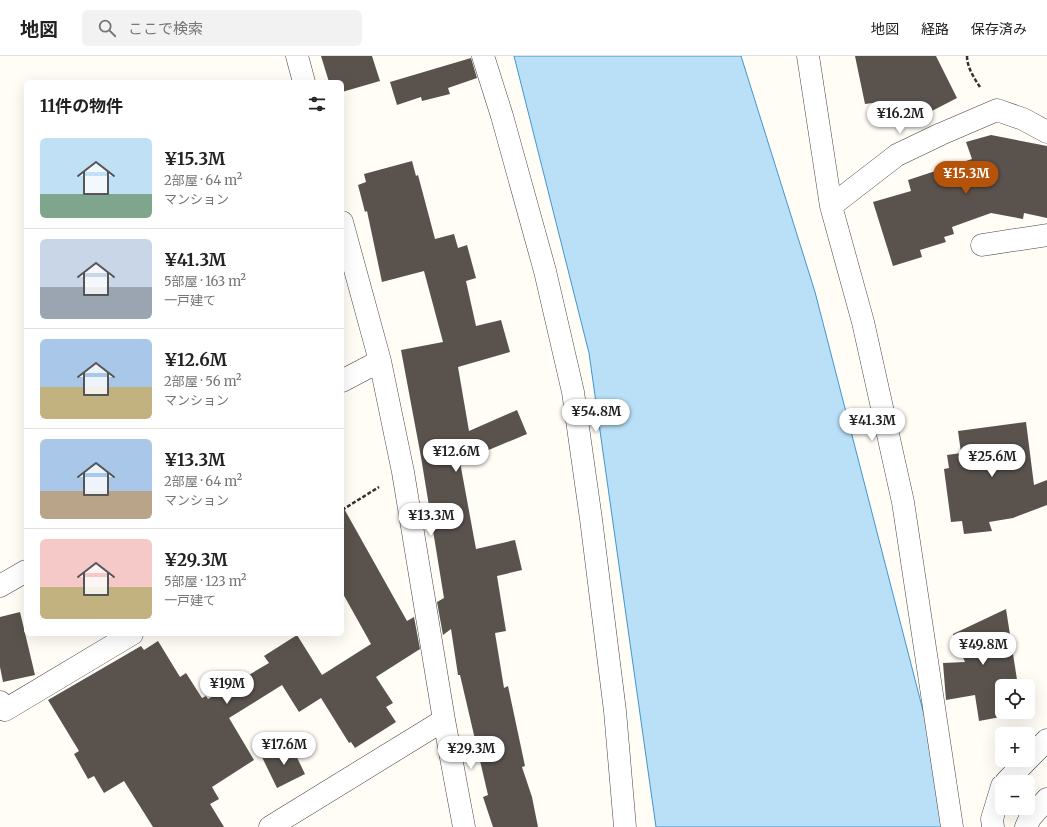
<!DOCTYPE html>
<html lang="ja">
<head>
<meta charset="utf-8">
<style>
	:root { --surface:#fff; --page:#f2f2f2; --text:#222; --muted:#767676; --line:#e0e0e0; --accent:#b45309 }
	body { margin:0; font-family:Merriweather,"Noto Sans JP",serif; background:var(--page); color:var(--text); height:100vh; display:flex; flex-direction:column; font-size:15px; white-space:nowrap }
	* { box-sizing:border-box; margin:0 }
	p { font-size:13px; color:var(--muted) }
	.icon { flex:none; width:22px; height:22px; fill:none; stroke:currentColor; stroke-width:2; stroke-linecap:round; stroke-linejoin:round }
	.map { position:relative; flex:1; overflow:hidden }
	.drawer { position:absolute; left:24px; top:24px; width:320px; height:556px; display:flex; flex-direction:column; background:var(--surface); border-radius:6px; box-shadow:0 4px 16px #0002 }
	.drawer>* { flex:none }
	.controls { position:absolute; left:995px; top:623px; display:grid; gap:8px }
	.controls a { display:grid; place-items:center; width:40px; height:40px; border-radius:6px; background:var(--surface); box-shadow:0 4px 16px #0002; font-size:20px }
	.price { position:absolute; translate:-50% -34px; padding:0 9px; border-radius:14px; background:#fff; color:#222; font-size:13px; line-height:26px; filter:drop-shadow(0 1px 2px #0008) }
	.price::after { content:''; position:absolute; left:50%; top:24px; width:12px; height:9px; margin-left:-6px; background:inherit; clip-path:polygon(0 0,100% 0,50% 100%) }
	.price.selected { background:var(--accent); color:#fff }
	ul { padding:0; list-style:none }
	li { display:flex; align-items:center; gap:12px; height:100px; padding:0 16px }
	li+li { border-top:1px solid var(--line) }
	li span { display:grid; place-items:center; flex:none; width:112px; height:80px; border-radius:6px; color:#555 }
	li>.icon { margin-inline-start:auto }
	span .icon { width:48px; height:48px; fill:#fffc; stroke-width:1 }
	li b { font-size:17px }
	h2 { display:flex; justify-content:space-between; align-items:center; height:48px; padding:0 16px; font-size:17px }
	header { display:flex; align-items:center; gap:24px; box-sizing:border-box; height:56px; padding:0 20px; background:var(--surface); border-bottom:1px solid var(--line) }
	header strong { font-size:19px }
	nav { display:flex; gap:22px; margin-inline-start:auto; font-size:14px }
	.search { width:280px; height:36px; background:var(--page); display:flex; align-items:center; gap:10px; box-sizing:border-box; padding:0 14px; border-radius:6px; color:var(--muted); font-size:15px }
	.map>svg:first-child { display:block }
	.water { fill:#b9e0f7; stroke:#3f96cf }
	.building { fill:#5a524d }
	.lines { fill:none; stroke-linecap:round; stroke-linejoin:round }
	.minor-casing { stroke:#444; stroke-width:23 }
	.path { stroke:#333; stroke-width:2.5; stroke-dasharray:4 2; stroke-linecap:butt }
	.minor { stroke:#fff; stroke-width:22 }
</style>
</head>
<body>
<header>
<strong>地図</strong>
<div class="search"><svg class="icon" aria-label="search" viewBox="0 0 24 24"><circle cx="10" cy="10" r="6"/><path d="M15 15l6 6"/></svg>ここで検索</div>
<nav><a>地図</a><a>経路</a><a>保存済み</a></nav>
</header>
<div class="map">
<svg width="1047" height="771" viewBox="0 0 1047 771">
	<rect width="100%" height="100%" fill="#fffdf5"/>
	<!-- water -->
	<path class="water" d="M 514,0 L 741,0 L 815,236 L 935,701 L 943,771 L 656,771 L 589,297 Z"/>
	<!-- building -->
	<path class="building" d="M 321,0 L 372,0 L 380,25 L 342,36 L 342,26 L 329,26 Z
		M 855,0 L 936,0 L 957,42 L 901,71 L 897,59 L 876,63 L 873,47 L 865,48 Z
		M 471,2 L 477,22 L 448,32 L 450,38 L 422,45 L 421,41 L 397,49 L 390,26 Z
		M 991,79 L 1047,90 L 1047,162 L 1024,157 L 1023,163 L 991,157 L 952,171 L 954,178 L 944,181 L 946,186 L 920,194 L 922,201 L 893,210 L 873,146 L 911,135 L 908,124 L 972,103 L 966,86 Z
		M 412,105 L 416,120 L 418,119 L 435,183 L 454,178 L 458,192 L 467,189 L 476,222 L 466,225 L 476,270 L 501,264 L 510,296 L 458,311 L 469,375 L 517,354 L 527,378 L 460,406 L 476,493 L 515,484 L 522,514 L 497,520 L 506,575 L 495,577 L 504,632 L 508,630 L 525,710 L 522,711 L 532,741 L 538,771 L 493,771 L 483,741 L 488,739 L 460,619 L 458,619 L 451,573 L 443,579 L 437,546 L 444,542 L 421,401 L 401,294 L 443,286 L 424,215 L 382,226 L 367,155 L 365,156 L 358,129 L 366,126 L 364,118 Z
		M 1026,366 L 1034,429 L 1047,424 L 1047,449 L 1013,462 L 989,466 L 992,475 L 964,478 L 962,465 L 951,466 L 944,413 L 949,412 L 947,399 L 961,397 L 958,375 Z
		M 342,449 L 407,565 L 414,561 L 420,593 L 376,621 L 393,647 L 386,651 L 396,666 L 355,692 L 351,686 L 349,687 L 321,642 L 299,656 L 282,629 L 229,662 L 254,704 L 212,731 L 219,743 L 210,748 L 224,771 L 153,771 L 124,725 L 104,737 L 94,720 L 88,723 L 74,698 L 79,695 L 48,644 L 141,590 L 144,594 L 158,585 L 180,621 L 186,617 L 202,642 L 206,640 L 208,643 L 269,607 L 264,600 L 297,579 L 322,619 L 371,588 L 342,536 Z
		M 1006,553 L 1018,630 L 1002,630 L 1002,656 L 1021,656 L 1022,657 L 979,665 L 975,639 L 946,644 L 943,607 L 965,606 L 953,578 Z
		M 20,556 L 35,619 L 3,626 L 0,611 L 0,561 Z
		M 290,687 L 305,718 L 277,732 L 262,701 Z"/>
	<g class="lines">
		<!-- minor casing -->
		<g class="minor-casing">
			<path id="minor" d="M 297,0 L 304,26
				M 483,0 L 502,60 L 545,215 L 573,336 L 591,463 L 615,655 L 625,771
				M 808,0 L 831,150 L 863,266 L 903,446 L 952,771
				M 831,150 L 897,99 L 941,78 L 997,54 L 1023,63 L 1047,76
				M 342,166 L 380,305 L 403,416 L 444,664 L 464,771
				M 982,189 L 1047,179
				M 342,325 L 380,305
				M 0,530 L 26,515
				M 0,646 L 5,654 L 132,578
				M 1028,703 L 1047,684
				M 1006,726 L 1027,704
				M 270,771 L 444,664
				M 993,771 L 992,763 L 1002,730
				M 1026,771 L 1030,762 L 1047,743"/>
		</g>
		<!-- path -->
		<path class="path" d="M 967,0 C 967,11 974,22 980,31
			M 342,454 L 379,431"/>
		<!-- minor -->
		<use href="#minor" class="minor"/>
	</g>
</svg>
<div class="controls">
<a><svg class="icon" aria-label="locate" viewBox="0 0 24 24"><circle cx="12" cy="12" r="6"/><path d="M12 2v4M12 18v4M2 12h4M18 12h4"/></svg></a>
<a>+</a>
<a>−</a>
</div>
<b class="price" style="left:900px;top:79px">¥16.2M</b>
<b class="price selected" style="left:966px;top:139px">¥15.3M</b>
<b class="price" style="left:596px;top:377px">¥54.8M</b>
<b class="price" style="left:872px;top:386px">¥41.3M</b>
<b class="price" style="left:456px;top:417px">¥12.6M</b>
<b class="price" style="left:992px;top:422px">¥25.6M</b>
<b class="price" style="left:431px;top:481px">¥13.3M</b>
<b class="price" style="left:983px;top:610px">¥49.8M</b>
<b class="price" style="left:227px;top:649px">¥19M</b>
<b class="price" style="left:284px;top:710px">¥17.6M</b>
<b class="price" style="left:471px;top:714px">¥29.3M</b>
<section class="drawer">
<h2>11件の物件<svg class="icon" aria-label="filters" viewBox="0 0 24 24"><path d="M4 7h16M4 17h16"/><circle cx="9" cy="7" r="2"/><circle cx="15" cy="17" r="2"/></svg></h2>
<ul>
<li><span style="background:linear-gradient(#bfe0f5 70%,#7fa58c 0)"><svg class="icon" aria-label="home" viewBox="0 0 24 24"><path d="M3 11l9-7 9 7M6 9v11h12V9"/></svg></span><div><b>¥15.3M</b><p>2部屋 · 64 m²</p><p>マンション</p></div></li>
<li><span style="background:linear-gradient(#c9d6e8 60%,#9aa5b1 0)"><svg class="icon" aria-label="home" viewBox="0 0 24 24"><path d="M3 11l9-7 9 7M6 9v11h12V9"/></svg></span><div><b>¥41.3M</b><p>5部屋 · 163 m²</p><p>一戸建て</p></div></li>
<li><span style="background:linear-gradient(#a9c7e8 60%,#c2b280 0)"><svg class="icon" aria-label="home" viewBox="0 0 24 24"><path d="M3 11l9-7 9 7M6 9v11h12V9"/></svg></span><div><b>¥12.6M</b><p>2部屋 · 56 m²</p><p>マンション</p></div></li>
<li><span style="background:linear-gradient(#a9c7e8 65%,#b9a48a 0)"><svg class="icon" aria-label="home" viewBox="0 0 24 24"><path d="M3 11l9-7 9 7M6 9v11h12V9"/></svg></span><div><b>¥13.3M</b><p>2部屋 · 64 m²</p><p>マンション</p></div></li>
<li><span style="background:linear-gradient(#f6c9c9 60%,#c2b280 0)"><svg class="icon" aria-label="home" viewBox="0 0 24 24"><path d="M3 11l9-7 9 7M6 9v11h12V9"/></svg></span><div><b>¥29.3M</b><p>5部屋 · 123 m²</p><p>一戸建て</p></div></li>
</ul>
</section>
</div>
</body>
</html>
